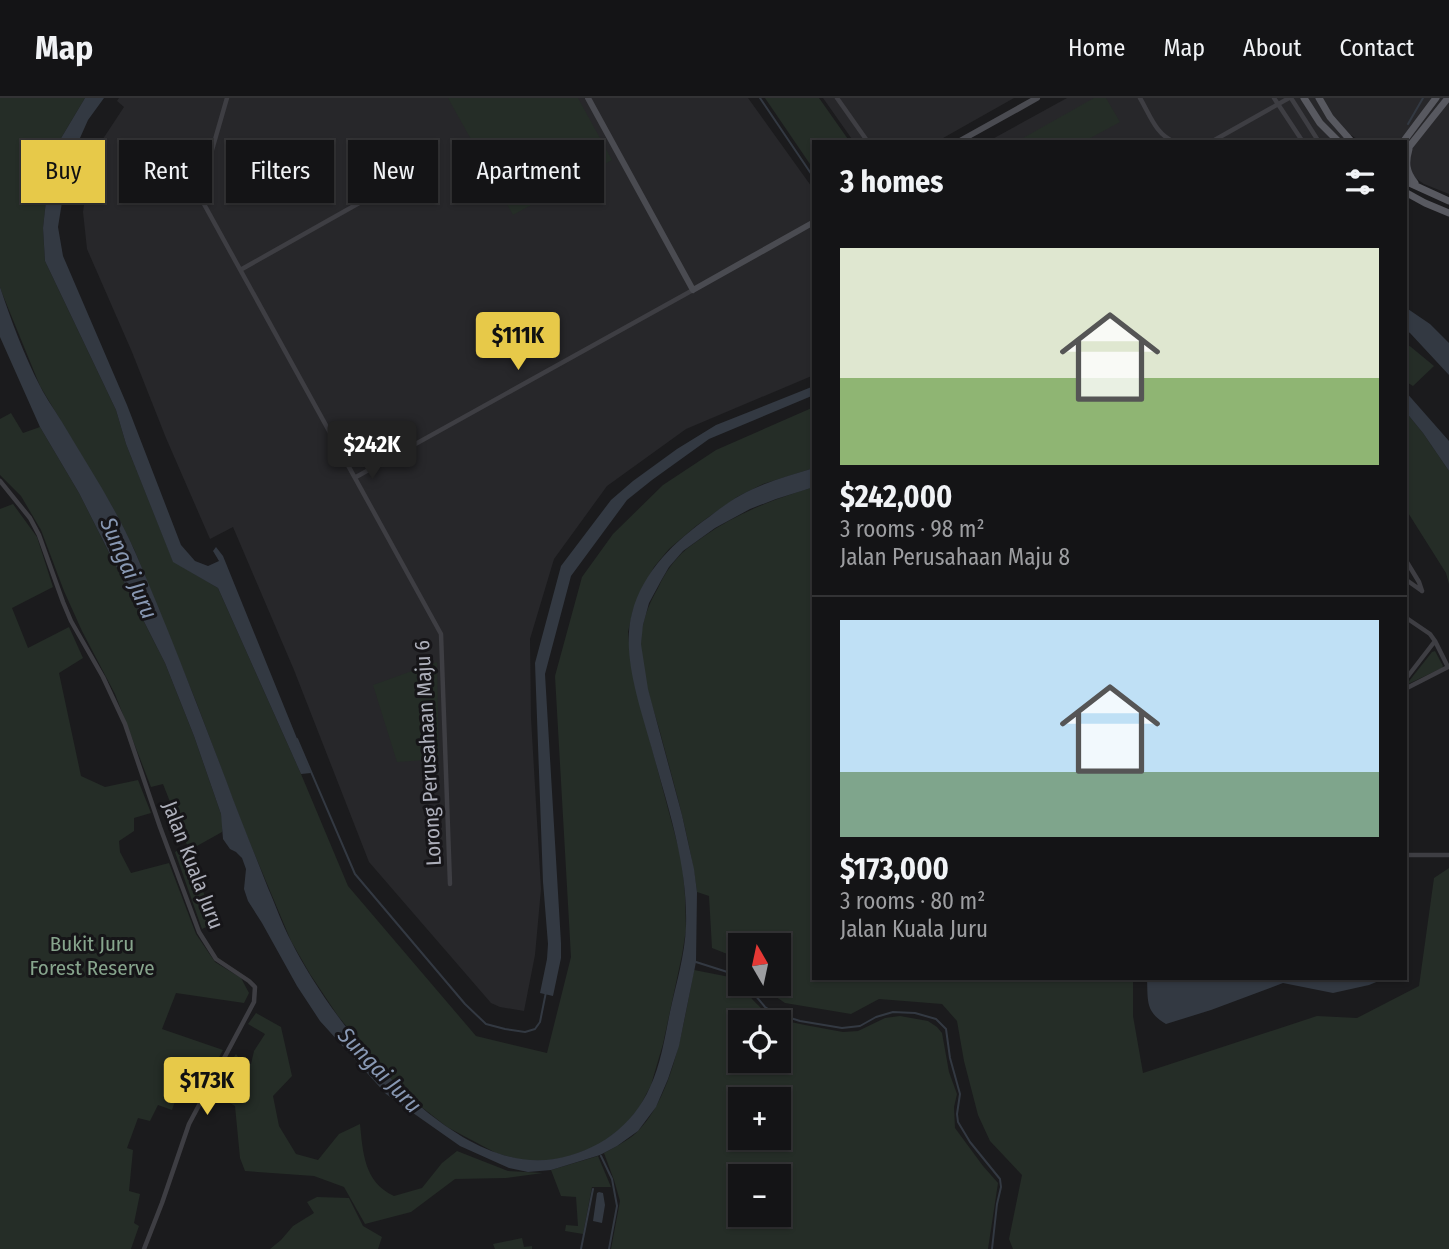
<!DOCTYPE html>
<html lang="en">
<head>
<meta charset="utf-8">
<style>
	:root { --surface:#141416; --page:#212123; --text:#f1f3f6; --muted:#9d9ea1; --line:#333335; --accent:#e7c949 }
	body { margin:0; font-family:"Fira Sans Condensed",sans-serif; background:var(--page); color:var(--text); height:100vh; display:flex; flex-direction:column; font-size:26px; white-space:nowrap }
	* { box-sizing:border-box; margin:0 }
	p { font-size:23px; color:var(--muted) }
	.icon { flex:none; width:38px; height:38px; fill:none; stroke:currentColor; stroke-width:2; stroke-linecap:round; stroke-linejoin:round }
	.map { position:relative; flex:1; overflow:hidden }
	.side { position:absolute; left:812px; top:42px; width:595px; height:840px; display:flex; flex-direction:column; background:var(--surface); border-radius:0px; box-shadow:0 2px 5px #0004,0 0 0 2px var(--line) }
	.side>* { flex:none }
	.hud { position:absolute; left:21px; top:42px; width:665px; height:63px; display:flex; gap:14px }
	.needle { width:46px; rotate:351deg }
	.controls { position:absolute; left:728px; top:835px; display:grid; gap:14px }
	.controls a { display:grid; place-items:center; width:63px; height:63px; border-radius:0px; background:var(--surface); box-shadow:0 2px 5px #0004,0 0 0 2px var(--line); font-size:35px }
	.price { position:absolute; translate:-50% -60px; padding:0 16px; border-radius:7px; background:var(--accent); color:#111; font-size:23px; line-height:46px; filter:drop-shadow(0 2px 4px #0008) }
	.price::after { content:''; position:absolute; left:50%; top:42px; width:21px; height:16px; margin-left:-10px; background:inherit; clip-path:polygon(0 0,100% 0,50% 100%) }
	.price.on { background:#222; color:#fff }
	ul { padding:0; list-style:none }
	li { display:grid; align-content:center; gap:14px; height:371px; padding:0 28px }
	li+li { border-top:2px solid var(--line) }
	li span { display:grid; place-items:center; height:217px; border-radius:0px; color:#555 }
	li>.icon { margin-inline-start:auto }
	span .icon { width:126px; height:126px; fill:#fffc; stroke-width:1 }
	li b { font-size:30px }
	h2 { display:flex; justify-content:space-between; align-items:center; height:84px; padding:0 28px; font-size:30px }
	.pill { padding:0 24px; border-radius:0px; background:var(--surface); box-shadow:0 2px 5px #0004,0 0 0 2px var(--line); font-size:24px; line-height:63px }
	.pill.on { background:var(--accent); color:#111 }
	header { display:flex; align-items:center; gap:42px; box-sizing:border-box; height:98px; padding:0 35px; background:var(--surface); border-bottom:2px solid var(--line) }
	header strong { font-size:33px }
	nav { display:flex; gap:38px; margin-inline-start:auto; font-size:24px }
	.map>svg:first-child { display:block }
	.built { fill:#27272a }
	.green { fill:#252d27; fill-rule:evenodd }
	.water { fill:#333942 }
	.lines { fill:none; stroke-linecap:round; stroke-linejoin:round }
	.stream { stroke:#333942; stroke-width:2 }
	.street { stroke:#3e3e43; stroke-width:4.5 }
	.secondary { stroke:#4a4b51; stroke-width:6 }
	.primary { stroke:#585960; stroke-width:7 }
	.labels { text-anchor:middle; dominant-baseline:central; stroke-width:6; stroke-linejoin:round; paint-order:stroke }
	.street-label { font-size:21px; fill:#aeb0bb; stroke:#161518 }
	.park-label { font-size:21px; fill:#87a58d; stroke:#161518 }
	.water-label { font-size:23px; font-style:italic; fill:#8898b3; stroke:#161518 }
</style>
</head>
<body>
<header>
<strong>Map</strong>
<nav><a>Home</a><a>Map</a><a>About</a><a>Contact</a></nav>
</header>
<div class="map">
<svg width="1449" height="1151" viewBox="0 0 1449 1151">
	<rect width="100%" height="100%" fill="#1b1b1d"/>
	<!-- built -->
	<path class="built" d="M 119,0 L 748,0 L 814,92 L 814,277 L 686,331 L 607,388 L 554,461 L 530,541 L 531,620 L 541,791 L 535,857 L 524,913 L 500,909 L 491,905 L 369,764 L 294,572 L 233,429 L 210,441 L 166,340 L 132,254 L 87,151 L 83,114 L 89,72 L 99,47 L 124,9 L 117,3 Z
		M 823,0 L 1014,0 L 936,44 L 854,44 Z
		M 1067,0 L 1449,0 L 1449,96 L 1424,86 L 1405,73 L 1405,44 L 1361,44 L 1351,37 L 1344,44 L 987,44 Z"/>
	<!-- green -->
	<path class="green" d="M 0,0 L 85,0 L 51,57 L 43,130 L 45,163 L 116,312 L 126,346 L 173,463 L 218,490 L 301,676 L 348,788 L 476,938 L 547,955 L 571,859 L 555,578 L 582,479 L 613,436 L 663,387 L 716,352 L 814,309 L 814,370 L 763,386 L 737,399 L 696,428 L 669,451 L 654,469 L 643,489 L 633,512 L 628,534 L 630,556 L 635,587 L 682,763 L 685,798 L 686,832 L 682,857 L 663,946 L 651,987 L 639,1010 L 623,1029 L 597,1048 L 567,1059 L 545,1063 L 521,1062 L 496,1055 L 447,1029 L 410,1000 L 389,980 L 338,918 L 310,876 L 291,843 L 244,731 L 197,606 L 134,451 L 113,410 L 40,288 L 2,195 L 0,189 Z
		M 448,0 L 578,0 L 612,62 L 513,117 Z
		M 765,0 L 819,0 L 850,44 L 814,44 L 814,72 Z
		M 1094,0 L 1106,0 L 1120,24 L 1083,44 L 1016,44 Z
		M 1405,245 L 1411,249 L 1434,268 L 1413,288 L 1405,283 Z
		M 1405,313 L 1423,335 L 1449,373 L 1449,486 L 1446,475 L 1405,410 Z
		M 11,315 L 23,335 L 40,329 L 79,395 L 165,565 L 194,638 L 221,716 L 223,728 L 222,734 L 188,753 L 215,825 L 202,831 L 175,754 L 187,747 L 163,686 L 151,689 L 115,596 L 82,533 L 64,493 L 41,432 L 21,398 L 0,377 L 0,321 Z
		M 814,389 L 814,880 L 1133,880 L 1133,918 L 1143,975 L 1317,918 L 1357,920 L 1419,888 L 1434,780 L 1449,770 L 1449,1151 L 1013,1151 L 1009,1141 L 1022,1077 L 990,1043 L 978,1017 L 964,963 L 957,923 L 942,906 L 879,901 L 851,916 L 785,905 L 769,894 L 763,886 L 779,886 L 779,847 L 740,847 L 740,861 L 712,850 L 709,798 L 697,794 C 690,740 674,687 660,634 C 652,605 640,575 641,545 C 641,526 648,507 658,490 C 664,477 671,466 682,455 C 688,449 696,444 703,439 C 737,415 774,401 814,389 Z
		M 13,406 L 37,439 L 53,489 L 12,510 L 28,550 L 69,529 L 83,560 L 59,575 L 81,678 L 105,689 L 138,682 L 151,715 L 134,720 L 134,733 L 119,743 L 120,754 L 131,775 L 169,765 L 196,836 L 215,864 L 241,880 L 249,895 L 244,905 L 176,895 L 162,931 L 223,952 L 200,994 L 180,989 L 172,1012 L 158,1007 L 150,1023 L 138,1020 L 127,1050 L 133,1052 L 129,1093 L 140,1096 L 134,1125 L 139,1128 L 131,1151 L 0,1151 L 0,411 Z
		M 1435,553 L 1443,568 L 1442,570 L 1406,587 L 1432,554 Z
		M 437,564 L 439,661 L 397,664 L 373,587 Z
		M 694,872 L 740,881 L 740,886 L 743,886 L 752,901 L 764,913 L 781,922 L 805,927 L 843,934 L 858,933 L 885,920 L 900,918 L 928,923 L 937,929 L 942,935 L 949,974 L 957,996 L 954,1009 L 955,1030 L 983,1068 L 998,1085 L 988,1151 L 611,1151 L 620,1103 L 614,1082 L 604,1055 C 615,1049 627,1043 636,1035 C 674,999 684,922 694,872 ZM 740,924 L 779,924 L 779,962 L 740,962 ZM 740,1001 L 779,1001 L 779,1040 L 740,1040 ZM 740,1078 L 779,1078 L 779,1116 L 740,1116 Z
		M 256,915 L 281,929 L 292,978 L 273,998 L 279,1028 L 296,1056 L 318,1062 L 339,1036 L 360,1026 C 363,1055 364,1084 394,1098 L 422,1090 L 442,1065 L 457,1053 L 508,1073 L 543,1075 L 506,1080 L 455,1081 L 411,1114 L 365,1126 L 344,1089 L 314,1078 L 245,1073 L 240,1060 L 235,1008 L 217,997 L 214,987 L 220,981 L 233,990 L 240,971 L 234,959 L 236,956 L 241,963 L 251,966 L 254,953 L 265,936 L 248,926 Z
		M 598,1058 L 611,1089 L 592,1089 L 583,1136 L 565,1133 L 566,1127 L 578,1128 L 576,1099 L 561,1098 L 551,1072 Z
		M 317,1099 L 349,1100 L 363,1128 L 382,1139 L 378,1151 L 270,1151 L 281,1142 L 293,1128 L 314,1115 L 307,1104 Z
		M 522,1140 L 524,1149 L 532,1148 L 532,1151 L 495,1151 L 493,1146 Z"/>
	<!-- water -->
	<path class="water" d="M 85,0 L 104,0 L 88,22 L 68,67 L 58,129 L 63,158 L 127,307 L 181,447 L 195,463 L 208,468 L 219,463 L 213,453 L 216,449 L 223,458 L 311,675 L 301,676 L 218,490 L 173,464 L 126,346 L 116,312 L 45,163 L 43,130 L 51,57 Z
		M 0,189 C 11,222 24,257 40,288 C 47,302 57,315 65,329 C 90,371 117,412 136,456 C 168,530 197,606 226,682 C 239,718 254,754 268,790 C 276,808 282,826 291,843 C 332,925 451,1078 554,1061 C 597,1054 633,1028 650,989 C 661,966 665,938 670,914 C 676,886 685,857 686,828 C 688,766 667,707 651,648 C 640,608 621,556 632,515 C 643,473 675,443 709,419 C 719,411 730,403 741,397 C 764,384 789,378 814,370 L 814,389 L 776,401 L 750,411 L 715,430 L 683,453 L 669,469 L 662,481 L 649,505 L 643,527 L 641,546 L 648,591 L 682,717 L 694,771 L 697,794 L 696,864 L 679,948 L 668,981 L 656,1009 L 638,1033 L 617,1048 L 600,1057 L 551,1072 L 528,1074 L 509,1070 L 460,1048 L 386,996 L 320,923 L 297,888 L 262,825 L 248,803 L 244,791 L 246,771 L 242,760 L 236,754 L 230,751 L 223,741 L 221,716 L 194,638 L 165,565 L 79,395 L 40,329 L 0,239 Z
		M 1405,209 L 1430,226 L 1449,245 L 1449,277 L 1410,235 L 1405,232 Z
		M 814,288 L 814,297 L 709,341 L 652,382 L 627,402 L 571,478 L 545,576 L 561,845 L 561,860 L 553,898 L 540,895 L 547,861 L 548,846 L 543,784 L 535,565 L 561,468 L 611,402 L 633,383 L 677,351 L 716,327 Z
		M 1405,293 L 1449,343 L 1449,373 L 1423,335 L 1405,313 Z
		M 1147,880 L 1386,880 L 1369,887 L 1333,895 L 1283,885 L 1211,912 L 1166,926 C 1145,914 1148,902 1147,880 Z
		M 599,1094 L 603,1095 L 605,1107 L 602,1125 L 593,1123 L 597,1095 Z"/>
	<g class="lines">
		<!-- stream -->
		<path class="stream" d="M 760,0 L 814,80
			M 1408,26 L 1423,0
			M 297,641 L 355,776 L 465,906 L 486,926 L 505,931 L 525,934 L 535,931 L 540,924 L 546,894
			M 696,864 L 740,878
			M 748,886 L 755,897 L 765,909 L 775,915 L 800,923 L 842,930 L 860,928 L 876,919 L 893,914 L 915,915 L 936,921 L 946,931 L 950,960 L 960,996 L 957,1016 L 958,1024 L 970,1044 L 1000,1081 L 1001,1089 L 997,1106 L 992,1151
			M 601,1058 L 612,1081 L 617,1108 L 609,1151
			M 581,1151 L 593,1091"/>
		<!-- street -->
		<path class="street" d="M 227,0 L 199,97 L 441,536 L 450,786
			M 837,0 L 868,44
			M 1140,0 C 1150,17 1156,37 1175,44
			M 1274,0 L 1303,44
			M 1291,0 L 1319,44
			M 1211,44 L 1289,0
			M 242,171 L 416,73
			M 356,379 L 693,192
			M 0,383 L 30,420 L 39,437 L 63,504 L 71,523 L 103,579 L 125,626 L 160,729 L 199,834 L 216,861 L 249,883 L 255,889 L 254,904 L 189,1026 L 162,1105 L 144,1151
			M 1405,461 L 1419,484 L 1422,493
			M 1405,481 L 1422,493
			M 1405,519 L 1430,536 L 1435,543 L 1448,569 L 1405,591
			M 1405,582 L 1435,543
			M 1405,757 L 1449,757"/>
		<!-- secondary -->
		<path class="secondary" d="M 588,0 L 693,192 L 814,124
			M 958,44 L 1037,0"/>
		<!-- primary -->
		<path class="primary" d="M 1304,0 L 1320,25 L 1339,44
			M 1319,0 L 1330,19 L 1352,44
			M 1403,44 L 1436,0
			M 1409,51 C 1405,65 1406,74 1415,85
			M 1405,54 L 1448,0
			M 1405,83 L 1449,103
			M 1405,94 L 1425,105 L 1449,115"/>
	</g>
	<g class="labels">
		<!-- street labels -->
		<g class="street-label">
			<text transform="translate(428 655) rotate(-93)">Lorong Perusahaan Maju 6</text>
			<text transform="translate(193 767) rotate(69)">Jalan Kuala Juru</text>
		</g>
		<!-- park labels -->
		<g class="park-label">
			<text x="92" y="846">Bukit Juru<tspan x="92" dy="24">Forest Reserve</tspan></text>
		</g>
		<!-- water labels -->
		<g class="water-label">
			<text transform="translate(129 470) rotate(66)">Sungai Juru</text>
			<text transform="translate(380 972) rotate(46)">Sungai Juru</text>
		</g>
	</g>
</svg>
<div class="controls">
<a><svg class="needle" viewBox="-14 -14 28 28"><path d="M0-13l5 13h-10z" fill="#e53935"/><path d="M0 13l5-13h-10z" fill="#9d9ea1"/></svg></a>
<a><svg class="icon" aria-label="locate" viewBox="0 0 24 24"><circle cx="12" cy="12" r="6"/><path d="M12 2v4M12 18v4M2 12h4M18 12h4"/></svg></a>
<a>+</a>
<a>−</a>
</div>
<b class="price" style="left:518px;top:274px">$111K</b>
<b class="price on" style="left:372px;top:383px">$242K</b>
<b class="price" style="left:207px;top:1019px">$173K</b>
<div class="hud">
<a class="pill on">Buy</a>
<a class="pill">Rent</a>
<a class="pill">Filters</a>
<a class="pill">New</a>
<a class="pill">Apartment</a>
</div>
<section class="side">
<h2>3 homes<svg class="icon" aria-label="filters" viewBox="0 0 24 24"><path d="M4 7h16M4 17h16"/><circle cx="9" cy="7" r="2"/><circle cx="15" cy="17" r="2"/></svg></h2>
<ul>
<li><span style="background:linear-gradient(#dfe7d0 60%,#8fb573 0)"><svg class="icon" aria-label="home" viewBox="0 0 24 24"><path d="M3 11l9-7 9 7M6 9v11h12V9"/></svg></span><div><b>$242,000</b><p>3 rooms · 98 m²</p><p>Jalan Perusahaan Maju 8</p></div></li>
<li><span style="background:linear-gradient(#bfe0f5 70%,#7fa58c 0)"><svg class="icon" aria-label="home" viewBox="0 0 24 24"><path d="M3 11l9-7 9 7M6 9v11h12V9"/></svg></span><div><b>$173,000</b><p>3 rooms · 80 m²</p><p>Jalan Kuala Juru</p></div></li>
</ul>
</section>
</div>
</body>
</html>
